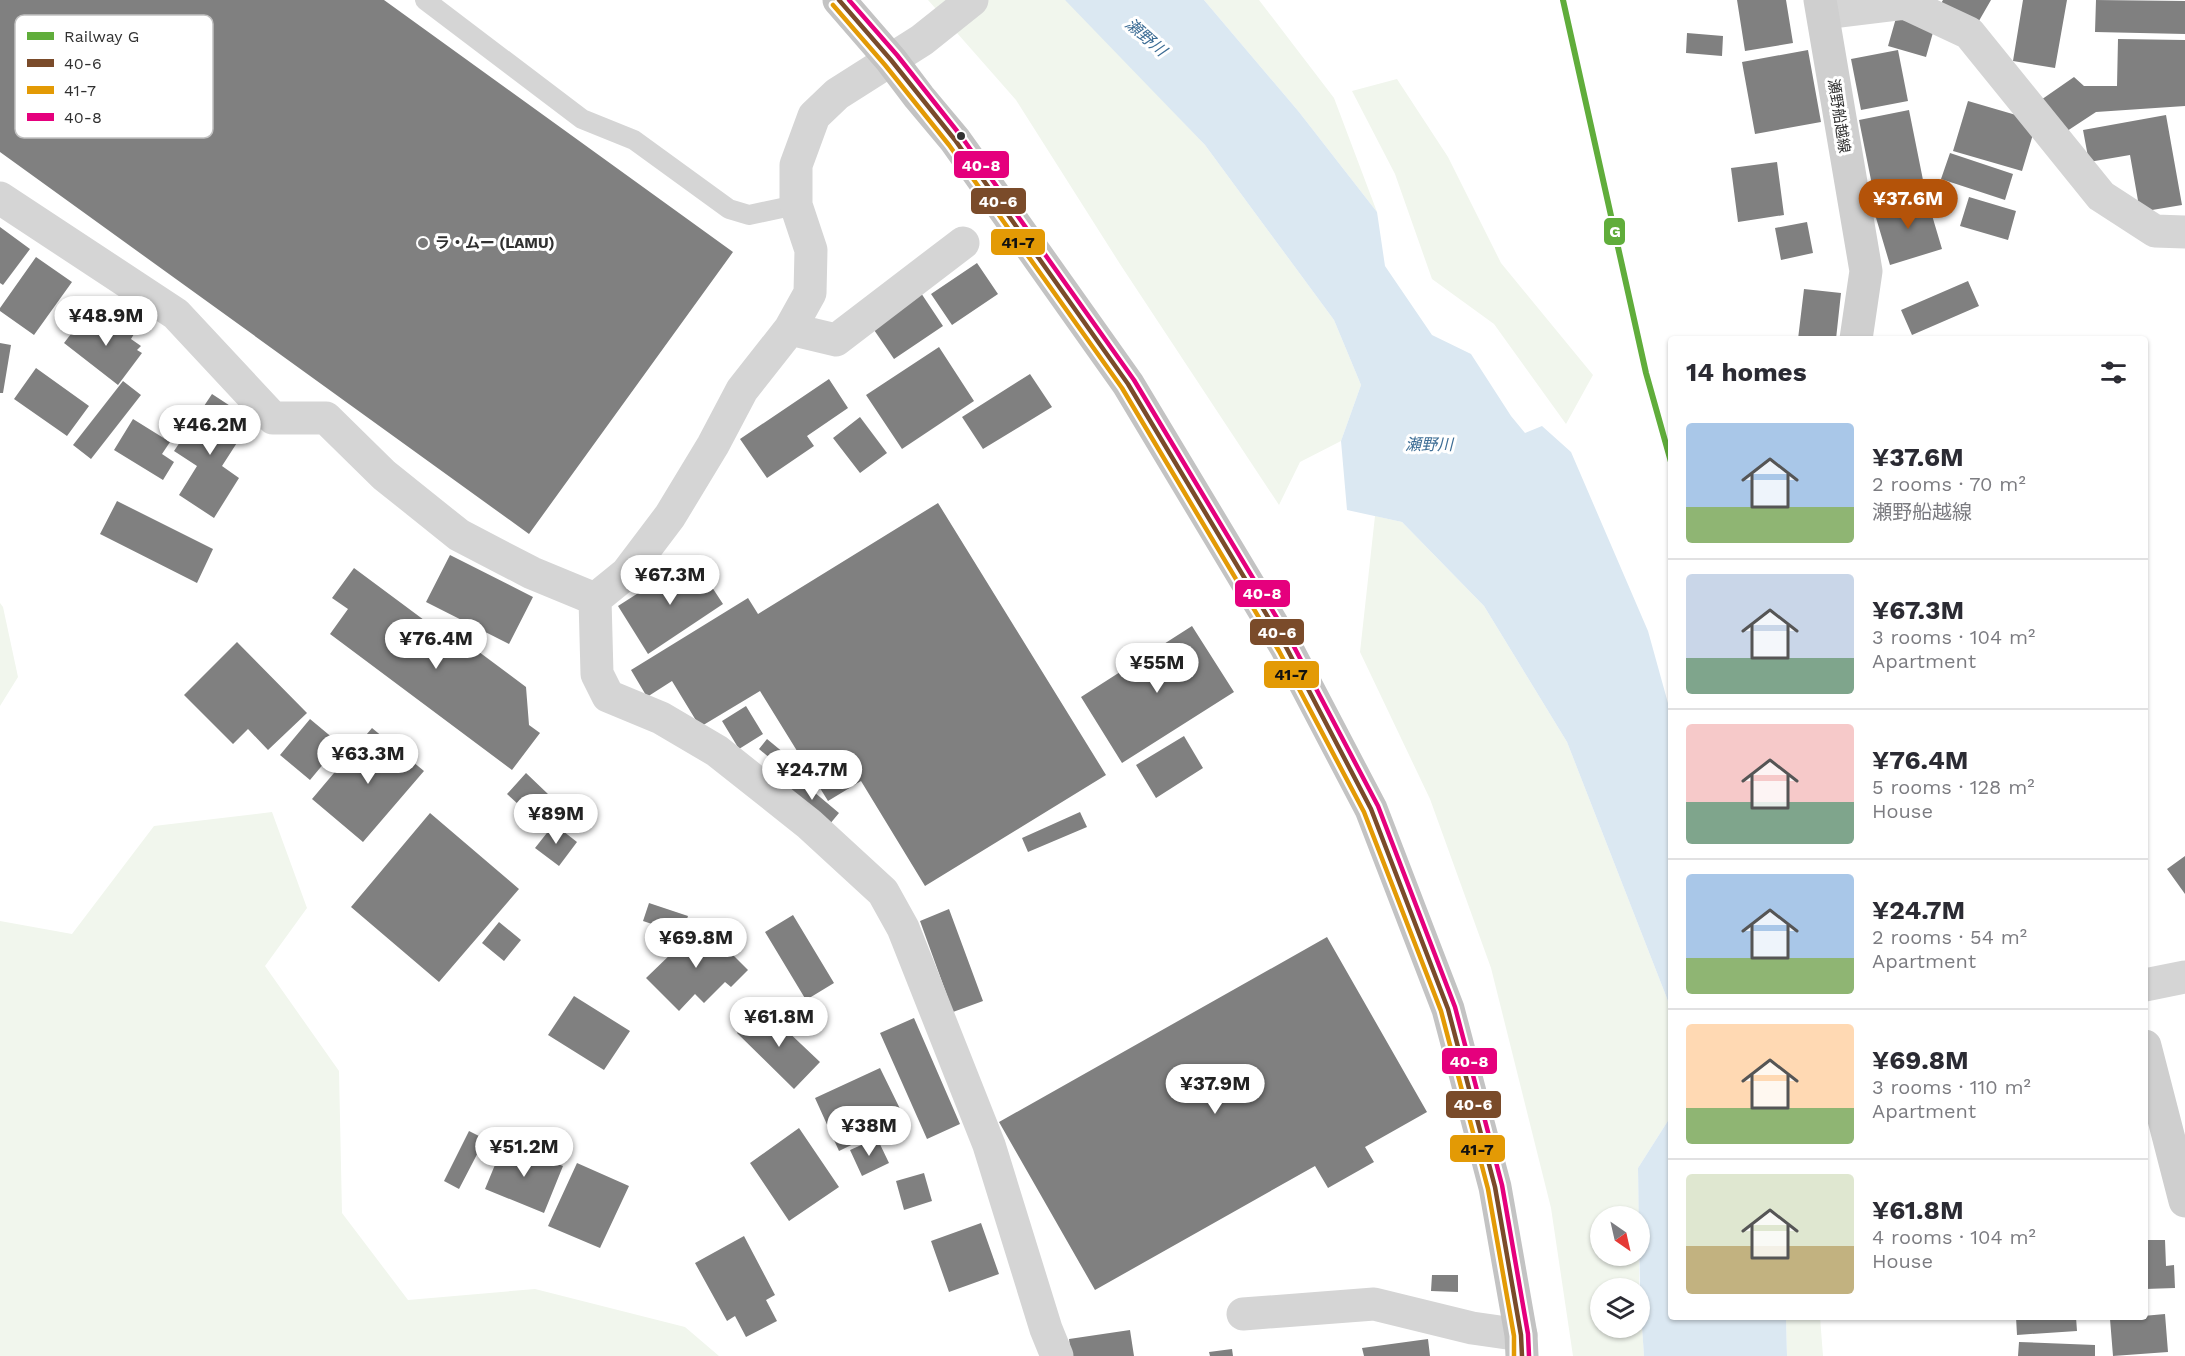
<!DOCTYPE html>
<html lang="en">
<head>
<meta charset="utf-8">
<style>
	:root { --surface:#fff; --page:#f7f7f7; --text:#2b2b33; --muted:#7c7c81; --line:#e1e1e2; --accent:#b45309 }
	body { margin:0; font-family:"Work Sans","Noto Sans JP",sans-serif; background:var(--page); color:var(--text); height:100vh; display:flex; flex-direction:column; font-size:22px; white-space:nowrap }
	* { box-sizing:border-box; margin:0 }
	p { font-size:20px; color:var(--muted) }
	.icon { flex:none; width:33px; height:33px; fill:none; stroke:currentColor; stroke-width:2; stroke-linecap:round; stroke-linejoin:round }
	.map { position:relative; flex:1; overflow:hidden }
	.panel { position:absolute; left:1668px; top:336px; width:480px; height:984px; display:flex; flex-direction:column; background:var(--surface); border-radius:6px; box-shadow:0 2px 4px #0004 }
	.panel>* { flex:none }
	.needle { width:39px; rotate:146deg }
	.buttons { position:absolute; left:1590px; top:1206px; display:grid; gap:12px }
	.buttons a { display:grid; place-items:center; width:60px; height:60px; border-radius:50%; background:var(--surface); box-shadow:0 2px 4px #0004; font-size:30px }
	.price { position:absolute; translate:-50% -51px; padding:0 14px; border-radius:21px; background:#fff; color:#222; font-size:20px; line-height:39px; filter:drop-shadow(0 2px 3px #0008) }
	.price::after { content:''; position:absolute; left:50%; top:36px; width:18px; height:14px; margin-left:-9px; background:inherit; clip-path:polygon(0 0,100% 0,50% 100%) }
	.price.selected { background:var(--accent); color:#fff }
	ul { padding:0; list-style:none }
	li { display:flex; align-items:center; gap:18px; height:150px; padding:0 18px }
	li+li { border-top:2px solid var(--line) }
	li span { display:grid; place-items:center; flex:none; width:168px; height:120px; border-radius:6px; color:#555 }
	li>.icon { margin-inline-start:auto }
	span .icon { width:72px; height:72px; fill:#fffc; stroke-width:1 }
	li b { font-size:26px }
	h2 { display:flex; justify-content:space-between; align-items:center; height:72px; padding:0 18px; font-size:26px }
	.map>svg:first-child { display:block }
	.green { fill:#f1f6ed }
	.water { fill:#dbe8f2 }
	.building { fill:#808080 }
	.lines { fill:none; stroke-linecap:round; stroke-linejoin:round }
	.lane { stroke:#d5d5d5; stroke-width:20 }
	.street { stroke:#d5d5d5; stroke-width:33 }
	.secondary { stroke:#cfcfcf; stroke-width:33 }
	.highway { stroke:#c3c3c3; stroke-width:33 }
	.bus-1-casing { stroke:#fff; stroke-width:9 }
	.bus-2-casing { stroke:#fff; stroke-width:9 }
	.bus-3-casing { stroke:#fff; stroke-width:9 }
	.bus-1 { stroke:#7a4b2a; stroke-width:4.5 }
	.bus-2 { stroke:#e39a05; stroke-width:4.5 }
	.bus-3 { stroke:#e5007d; stroke-width:4.5 }
	.rail-1-casing { stroke:#fff; stroke-width:10 }
	.rail-1 { stroke:#60ad3b; stroke-width:6 }
	.bus-dot { fill:#313131; stroke:#fff; stroke-width:2 }
	.poi-dot { fill:#797979; stroke:#fff; stroke-width:2 }
	.labels { text-anchor:middle; dominant-baseline:central; stroke-width:6; stroke-linejoin:round; paint-order:stroke }
	.street-label { font-size:15px; fill:#313131; stroke:#fff }
	.poi-label { font-size:15px; font-weight:bold; fill:#313131; stroke:#fff; text-anchor:start }
	.water-label { font-size:16px; font-style:italic; fill:#3d6d95; stroke:#fff }
	.key { fill:#fff; stroke:#c1c1c1; stroke-width:1.5 }
	.key-label { font-size:16px; fill:#313131 }
	.line-badge { stroke:#fff; stroke-width:2 }
	.badge-label { font-size:16px; text-anchor:middle; font-weight:bold; fill:#fff }
	.pale-badge-label { font-size:16px; text-anchor:middle; font-weight:bold; fill:#111 }
</style>
</head>
<body>
<div class="map">
<svg width="2185" height="1356" viewBox="0 0 2185 1356">
	<rect width="100%" height="100%" fill="#fff"/>
	<!-- green -->
	<path class="green" d="M 928,0 L 1065,0 L 1070,3 L 1205,145 L 1334,320 L 1361,385 L 1341,441 L 1300,462 L 1279,505 L 1120,264 L 1016,100 Z
		M 1204,0 L 1259,0 L 1334,98 L 1377,212 L 1299,112 Z
		M 1397,79 L 1448,157 L 1501,263 L 1593,375 L 1566,424 L 1494,324 L 1432,279 L 1395,174 L 1352,91 Z
		M 1375,516 L 1402,522 L 1484,606 L 1567,742 L 1668,1001 L 1671,1031 L 1671,1116 L 1638,1168 L 1639,1216 L 1600,1216 L 1600,1256 L 1639,1256 L 1639,1288 L 1600,1288 L 1600,1328 L 1640,1328 L 1640,1298 L 1644,1356 L 1573,1356 L 1551,1208 L 1491,968 L 1430,799 L 1360,652 Z
		M 0,603 L 3,607 L 18,677 L 0,706 Z
		M 272,812 L 307,908 L 265,966 L 339,1071 L 342,1213 L 408,1300 L 535,1289 L 685,1327 L 719,1356 L 0,1356 L 0,921 L 72,934 L 154,826 Z
		M 1786,1317 L 1820,1317 L 1823,1356 L 1787,1356 Z"/>
	<!-- water -->
	<path class="water" d="M 1065,0 L 1204,0 L 1299,112 L 1377,212 L 1385,266 L 1432,335 L 1471,354 L 1511,416 L 1525,433 L 1542,426 L 1571,452 L 1648,631 L 1671,714 L 1671,1031 L 1668,1001 L 1567,742 L 1484,606 L 1402,522 L 1347,510 L 1341,441 L 1361,385 L 1334,320 L 1205,145 Z
		M 1671,1116 L 1671,1317 L 1786,1317 L 1787,1356 L 1644,1356 L 1640,1298 L 1638,1168 Z"/>
	<!-- building -->
	<path class="building" d="M 0,0 L 384,0 L 733,252 L 529,534 L 0,152 Z
		M 1737,0 L 1786,0 L 1793,43 L 1745,51 Z
		M 1943,0 L 1991,0 L 1976,26 L 1940,5 Z
		M 2023,0 L 2067,0 L 2055,68 L 2013,61 Z
		M 2096,0 L 2185,1 L 2185,34 L 2095,32 Z
		M 1896,18 L 1934,29 L 1926,57 L 1888,46 Z
		M 1687,33 L 1723,36 L 1722,56 L 1686,53 Z
		M 2118,39 L 2185,40 L 2185,106 L 2096,112 L 2061,135 L 2038,102 L 2074,77 L 2084,86 L 2117,86 Z
		M 1808,50 L 1821,122 L 1755,134 L 1742,62 Z
		M 1898,50 L 1908,101 L 1861,110 L 1851,59 Z
		M 1968,101 L 2037,121 L 2022,171 L 1953,151 Z
		M 1909,110 L 1925,190 L 1875,200 L 1859,120 Z
		M 2166,115 L 2182,205 L 2140,212 L 2130,155 L 2089,162 L 2083,130 Z
		M 1950,153 L 2013,174 L 2005,200 L 1941,179 Z
		M 1777,162 L 1784,215 L 1738,222 L 1731,168 Z
		M 1926,195 L 1942,249 L 1890,265 L 1874,211 Z
		M 1969,197 L 2016,211 L 2008,240 L 1960,226 Z
		M 1807,222 L 1813,253 L 1781,260 L 1775,228 Z
		M 0,227 L 30,249 L 3,285 L 0,283 Z
		M 36,257 L 72,282 L 34,335 L 0,311 L 0,308 Z
		M 977,263 L 998,294 L 952,325 L 931,294 Z
		M 1968,281 L 1979,306 L 1912,335 L 1901,310 Z
		M 1804,289 L 1841,293 L 1836,339 L 1798,339 Z
		M 921,293 L 943,326 L 894,359 L 872,327 Z
		M 96,312 L 109,322 L 113,318 L 134,334 L 131,339 L 141,346 L 137,350 L 142,353 L 118,385 L 64,343 L 74,330 L 78,334 Z
		M 0,343 L 11,345 L 3,393 L 0,393 Z
		M 939,347 L 974,401 L 902,449 L 866,395 Z
		M 36,368 L 89,406 L 67,436 L 14,399 Z
		M 1030,374 L 1052,407 L 983,449 L 962,417 Z
		M 829,379 L 848,408 L 807,436 L 814,446 L 767,478 L 740,439 Z
		M 123,381 L 141,395 L 91,459 L 73,445 Z
		M 212,394 L 241,413 L 231,427 L 242,435 L 222,466 L 239,478 L 214,518 L 179,495 L 197,466 L 174,451 Z
		M 860,417 L 887,453 L 860,473 L 833,438 Z
		M 133,419 L 170,442 L 162,454 L 174,462 L 163,480 L 114,450 Z
		M 117,501 L 213,549 L 197,583 L 100,534 Z
		M 938,503 L 1106,775 L 925,886 L 861,781 L 828,801 L 760,691 L 700,727 L 672,681 L 647,697 L 631,670 L 748,598 L 758,614 Z
		M 450,555 L 533,597 L 509,644 L 426,602 Z
		M 693,558 L 723,604 L 648,654 L 618,606 Z
		M 354,568 L 463,649 L 467,643 L 526,687 L 529,725 L 540,733 L 512,770 L 330,634 L 348,609 L 332,598 Z
		M 1192,626 L 1234,692 L 1122,763 L 1081,697 Z
		M 237,642 L 307,713 L 268,750 L 248,729 L 233,744 L 184,695 Z
		M 746,706 L 763,734 L 739,749 L 722,721 Z
		M 310,719 L 340,744 L 310,780 L 280,755 Z
		M 372,728 L 424,771 L 363,842 L 312,799 Z
		M 1184,736 L 1203,768 L 1156,798 L 1136,765 Z
		M 767,739 L 790,758 L 782,768 L 759,749 Z
		M 526,773 L 548,794 L 529,814 L 507,794 Z
		M 795,776 L 839,813 L 829,825 L 785,789 Z
		M 1080,812 L 1087,827 L 1028,852 L 1022,838 Z
		M 430,813 L 519,889 L 439,982 L 351,907 Z
		M 554,824 L 577,842 L 559,866 L 535,848 Z
		M 2185,856 L 2185,894 L 2167,869 Z
		M 649,903 L 688,916 L 682,934 L 643,921 Z
		M 949,909 L 983,1001 L 953,1012 L 920,921 Z
		M 793,915 L 834,983 L 806,1000 L 765,932 Z
		M 499,922 L 521,940 L 504,961 L 482,943 Z
		M 702,924 L 748,970 L 731,987 L 725,982 L 704,1003 L 695,994 L 679,1011 L 646,978 Z
		M 1327,937 L 1427,1112 L 1365,1147 L 1374,1162 L 1328,1188 L 1315,1166 L 1095,1290 L 999,1122 Z
		M 574,996 L 630,1031 L 604,1070 L 548,1035 Z
		M 763,1008 L 820,1062 L 794,1089 L 737,1033 Z
		M 914,1018 L 960,1124 L 927,1139 L 880,1033 Z
		M 880,1068 L 905,1119 L 839,1151 L 815,1098 Z
		M 799,1128 L 839,1187 L 789,1221 L 750,1163 Z
		M 469,1131 L 485,1139 L 459,1189 L 444,1181 Z
		M 877,1138 L 889,1163 L 862,1176 L 850,1150 Z
		M 504,1143 L 563,1166 L 544,1213 L 485,1189 Z
		M 577,1163 L 629,1186 L 600,1248 L 548,1226 Z
		M 924,1173 L 932,1201 L 904,1210 L 896,1181 Z
		M 981,1223 L 999,1274 L 949,1292 L 931,1241 Z
		M 744,1236 L 775,1295 L 766,1300 L 777,1321 L 746,1337 L 735,1316 L 727,1321 L 695,1263 Z
		M 2145,1240 L 2165,1240 L 2166,1266 L 2174,1265 L 2175,1288 L 2145,1289 Z
		M 1432,1275 L 1458,1275 L 1458,1292 L 1431,1291 Z
		M 2165,1314 L 2168,1352 L 2113,1356 L 2110,1319 Z
		M 2016,1317 L 2076,1317 L 2077,1331 L 2017,1335 Z
		M 1130,1330 L 1134,1356 L 1071,1356 L 1069,1339 Z
		M 1428,1339 L 1430,1356 L 1364,1356 L 1362,1348 Z
		M 2019,1342 L 2095,1345 L 2095,1356 L 2018,1356 Z
		M 1232,1349 L 1233,1356 L 1210,1356 L 1209,1352 Z"/>
	<g class="lines">
		<!-- lane -->
		<path class="lane" d="M 425,0 L 582,119 L 634,140 L 729,209 L 749,215 L 796,205"/>
		<!-- street -->
		<path class="street" d="M 1823,13 L 1905,3 L 1969,33 L 2101,196 L 2155,231 L 2185,232
			M 0,198 L 176,314 L 273,418 L 326,418 L 384,475 L 459,535 L 532,573 L 595,599
			M 790,329 L 836,340 L 963,243
			M 595,599 L 597,674 L 608,696 L 661,718 L 717,751 L 809,824 L 883,892 L 903,928 L 989,1145 L 1046,1329 L 1057,1356
			M 595,599 L 627,573 L 670,516 L 713,445 L 742,390 L 790,329 L 810,293 L 811,250 L 796,205 L 796,165 L 814,116 L 837,94 L 922,40 L 972,0
			M 2145,985 L 2185,977
			M 1243,1314 L 1374,1304 L 1472,1328 L 1521,1335"/>
		<!-- secondary -->
		<path class="secondary" d="M 1820,0 L 1866,271 L 1856,339
			M 2145,1046 L 2185,1201"/>
		<!-- highway -->
		<path class="highway" d="M 839,0 L 891,60 L 919,97 L 955,140 L 1128,384 L 1286,647 L 1371,809 L 1448,1009 L 1495,1187 L 1521,1335 L 1522,1356"/>
		<!-- bus-1 casing -->
		<g class="bus-1-casing">
			<path id="bus-1" d="M 839,0 L 891,60 L 955,140 L 1128,384 L 1286,647 L 1371,809 L 1448,1009 L 1495,1187 L 1521,1335 L 1522,1356"/>
		</g>
		<!-- bus-2 casing -->
		<g class="bus-2-casing">
			<path id="bus-2" d="M 833,5 L 885,65 L 949,145 L 1122,388 L 1279,651 L 1364,812 L 1441,1011 L 1488,1189 L 1514,1336 L 1514,1356"/>
		</g>
		<!-- bus-3 casing -->
		<g class="bus-3-casing">
			<path id="bus-3" d="M 849,0 L 897,55 L 961,136 L 1134,380 L 1292,643 L 1378,806 L 1455,1007 L 1502,1185 L 1528,1334 L 1529,1356"/>
		</g>
		<!-- bus-1 -->
		<use href="#bus-1" class="bus-1"/>
		<!-- bus-2 -->
		<use href="#bus-2" class="bus-2"/>
		<!-- bus-3 -->
		<use href="#bus-3" class="bus-3"/>
		<!-- rail-1 casing -->
		<g class="rail-1-casing">
			<path id="rail-1" d="M 1563,0 L 1646,373 L 1671,462"/>
		</g>
		<!-- rail-1 -->
		<use href="#rail-1" class="rail-1"/>
	</g>
	<!-- markers -->
	<circle class="bus-dot" cx="961" cy="136" r="5"/>
	<circle class="poi-dot" cx="423" cy="243" r="6"/>
	<g class="labels">
		<!-- street labels -->
		<g class="street-label">
			<text transform="translate(1839 116) rotate(81)">瀬野船越線</text>
		</g>
		<!-- poi labels -->
		<g class="poi-label">
			<text x="435" y="243">ラ・ムー (LAMU)</text>
		</g>
		<!-- water labels -->
		<g class="water-label">
			<text transform="translate(1146 37) rotate(41)">瀬野川</text>
			<text x="1429" y="444">瀬野川</text>
		</g>
	</g>
	<!-- legend -->
	<rect x="15" y="15" width="198" height="123" rx="9" class="key"/>
	<rect x="27" y="32" width="27" height="8" fill="#60ad3b"/>
	<rect x="27" y="59" width="27" height="8" fill="#7a4b2a"/>
	<rect x="27" y="86" width="27" height="8" fill="#e39a05"/>
	<rect x="27" y="113" width="27" height="8" fill="#e5007d"/>
	<g class="key-label">
		<text x="64" y="42">Railway G</text>
		<text x="64" y="69">40-6</text>
		<text x="64" y="96">41-7</text>
		<text x="64" y="123">40-8</text>
	</g>
	<g class="line-badge">
		<rect x="953" y="150" width="57" height="29" rx="6" fill="#e5007d"/>
		<rect x="970" y="187" width="57" height="28" rx="6" fill="#7a4b2a"/>
		<rect x="1603" y="217" width="23" height="29" rx="6" fill="#60ad3b"/>
		<rect x="990" y="228" width="56" height="28" rx="6" fill="#e39a05"/>
		<rect x="1234" y="579" width="57" height="29" rx="6" fill="#e5007d"/>
		<rect x="1249" y="618" width="56" height="28" rx="6" fill="#7a4b2a"/>
		<rect x="1263" y="660" width="57" height="29" rx="6" fill="#e39a05"/>
		<rect x="1441" y="1047" width="57" height="28" rx="6" fill="#e5007d"/>
		<rect x="1445" y="1090" width="57" height="29" rx="6" fill="#7a4b2a"/>
		<rect x="1449" y="1134" width="57" height="29" rx="6" fill="#e39a05"/>
	</g>
	<g class="badge-label">
		<text x="981" y="171">40-8</text>
		<text x="998" y="207">40-6</text>
		<text x="1615" y="237">G</text>
		<text x="1262" y="599">40-8</text>
		<text x="1277" y="638">40-6</text>
		<text x="1469" y="1067">40-8</text>
		<text x="1473" y="1110">40-6</text>
	</g>
	<g class="pale-badge-label">
		<text x="1018" y="248">41-7</text>
		<text x="1291" y="680">41-7</text>
		<text x="1477" y="1155">41-7</text>
	</g>
</svg>
<div class="buttons">
<a><svg class="needle" viewBox="-14 -14 28 28"><path d="M0-13l5 13h-10z" fill="#e53935"/><path d="M0 13l5-13h-10z" fill="#7c7c81"/></svg></a>
<a><svg class="icon" aria-label="layers" viewBox="0 0 24 24"><path d="M12 4l9 5-9 5-9-5zM3 14l9 5 9-5"/></svg></a>
</div>
<b class="price selected" style="left:1908px;top:230px">¥37.6M</b>
<b class="price" style="left:106px;top:347px">¥48.9M</b>
<b class="price" style="left:210px;top:456px">¥46.2M</b>
<b class="price" style="left:670px;top:606px">¥67.3M</b>
<b class="price" style="left:436px;top:670px">¥76.4M</b>
<b class="price" style="left:1157px;top:694px">¥55M</b>
<b class="price" style="left:368px;top:785px">¥63.3M</b>
<b class="price" style="left:812px;top:801px">¥24.7M</b>
<b class="price" style="left:556px;top:845px">¥89M</b>
<b class="price" style="left:696px;top:969px">¥69.8M</b>
<b class="price" style="left:779px;top:1048px">¥61.8M</b>
<b class="price" style="left:1215px;top:1115px">¥37.9M</b>
<b class="price" style="left:869px;top:1157px">¥38M</b>
<b class="price" style="left:524px;top:1178px">¥51.2M</b>
<section class="panel">
<h2>14 homes<svg class="icon" aria-label="filters" viewBox="0 0 24 24"><path d="M4 7h16M4 17h16"/><circle cx="9" cy="7" r="2"/><circle cx="15" cy="17" r="2"/></svg></h2>
<ul>
<li><span style="background:linear-gradient(#a9c7e8 70%,#8fb573 0)"><svg class="icon" aria-label="home" viewBox="0 0 24 24"><path d="M3 11l9-7 9 7M6 9v11h12V9"/></svg></span><div><b>¥37.6M</b><p>2 rooms · 70 m²</p><p>瀬野船越線</p></div></li>
<li><span style="background:linear-gradient(#c9d6e8 70%,#7fa58c 0)"><svg class="icon" aria-label="home" viewBox="0 0 24 24"><path d="M3 11l9-7 9 7M6 9v11h12V9"/></svg></span><div><b>¥67.3M</b><p>3 rooms · 104 m²</p><p>Apartment</p></div></li>
<li><span style="background:linear-gradient(#f6c9c9 65%,#7fa58c 0)"><svg class="icon" aria-label="home" viewBox="0 0 24 24"><path d="M3 11l9-7 9 7M6 9v11h12V9"/></svg></span><div><b>¥76.4M</b><p>5 rooms · 128 m²</p><p>House</p></div></li>
<li><span style="background:linear-gradient(#a9c7e8 70%,#8fb573 0)"><svg class="icon" aria-label="home" viewBox="0 0 24 24"><path d="M3 11l9-7 9 7M6 9v11h12V9"/></svg></span><div><b>¥24.7M</b><p>2 rooms · 54 m²</p><p>Apartment</p></div></li>
<li><span style="background:linear-gradient(#ffd9b3 70%,#8fb573 0)"><svg class="icon" aria-label="home" viewBox="0 0 24 24"><path d="M3 11l9-7 9 7M6 9v11h12V9"/></svg></span><div><b>¥69.8M</b><p>3 rooms · 110 m²</p><p>Apartment</p></div></li>
<li><span style="background:linear-gradient(#dfe7d0 60%,#c2b280 0)"><svg class="icon" aria-label="home" viewBox="0 0 24 24"><path d="M3 11l9-7 9 7M6 9v11h12V9"/></svg></span><div><b>¥61.8M</b><p>4 rooms · 104 m²</p><p>House</p></div></li>
</ul>
</section>
</div>
</body>
</html>
